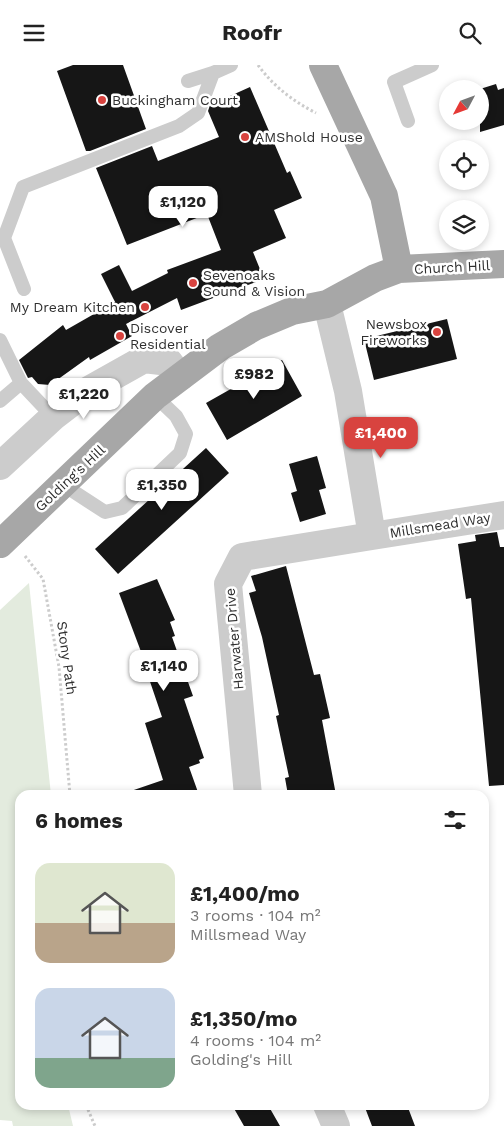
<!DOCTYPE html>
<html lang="en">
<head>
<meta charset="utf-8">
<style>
	:root { --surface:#fff; --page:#f2f2f2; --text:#222; --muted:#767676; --accent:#d8433f }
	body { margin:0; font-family:"Work Sans",sans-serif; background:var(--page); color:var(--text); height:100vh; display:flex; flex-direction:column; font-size:19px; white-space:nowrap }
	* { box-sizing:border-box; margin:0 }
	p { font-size:16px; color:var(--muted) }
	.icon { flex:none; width:28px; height:28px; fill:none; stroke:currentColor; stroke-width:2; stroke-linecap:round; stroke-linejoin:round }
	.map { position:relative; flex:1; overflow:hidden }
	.sheet { position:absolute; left:15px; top:725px; width:474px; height:320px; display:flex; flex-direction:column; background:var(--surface); border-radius:15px; box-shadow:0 2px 8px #0003 }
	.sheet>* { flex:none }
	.needle { width:32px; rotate:229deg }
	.fabs { position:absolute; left:439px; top:15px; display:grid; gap:10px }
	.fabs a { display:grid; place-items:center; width:50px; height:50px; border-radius:50%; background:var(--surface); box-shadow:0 2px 8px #0003; font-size:25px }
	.price { position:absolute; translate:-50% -42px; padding:0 11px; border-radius:10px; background:#fff; color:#222; font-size:16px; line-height:32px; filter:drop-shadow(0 1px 2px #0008) }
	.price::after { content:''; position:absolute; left:50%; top:30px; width:15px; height:11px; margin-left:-8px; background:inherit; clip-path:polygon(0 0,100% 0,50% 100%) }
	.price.active { background:var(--accent); color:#fff }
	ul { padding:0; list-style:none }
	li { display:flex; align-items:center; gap:15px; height:125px; padding:0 20px }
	li span { display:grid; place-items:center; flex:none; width:140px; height:100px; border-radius:15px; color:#555 }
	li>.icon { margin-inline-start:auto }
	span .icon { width:60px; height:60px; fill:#fffc; stroke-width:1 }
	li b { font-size:21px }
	h2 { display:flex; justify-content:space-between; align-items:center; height:60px; padding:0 20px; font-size:21px }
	header { display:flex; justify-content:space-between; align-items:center; height:65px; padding:0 20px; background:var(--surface); font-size:22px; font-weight:700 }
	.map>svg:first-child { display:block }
	.green { fill:#e3ebde }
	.building { fill:#161616 }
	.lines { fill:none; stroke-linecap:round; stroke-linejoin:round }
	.path { stroke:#ccc; stroke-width:3; stroke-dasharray:2.5 2.5; stroke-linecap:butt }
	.service { stroke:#ccc; stroke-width:14 }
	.minor { stroke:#ccc; stroke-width:28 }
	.primary { stroke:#a7a7a7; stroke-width:28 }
	.poi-dot { fill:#d8433f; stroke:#fff; stroke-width:2 }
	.labels { text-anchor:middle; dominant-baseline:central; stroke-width:5; stroke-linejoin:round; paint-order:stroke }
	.poi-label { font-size:14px; fill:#2f2f2f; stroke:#fff; text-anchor:start }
	.street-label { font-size:14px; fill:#2f2f2f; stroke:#fff }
</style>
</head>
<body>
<header><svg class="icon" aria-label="menu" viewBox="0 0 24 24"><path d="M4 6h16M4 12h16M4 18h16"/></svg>Roofr<svg class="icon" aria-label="search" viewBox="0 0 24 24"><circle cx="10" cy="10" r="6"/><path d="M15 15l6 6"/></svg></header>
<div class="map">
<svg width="504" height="1061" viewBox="0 0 504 1061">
	<rect width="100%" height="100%" fill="#fff"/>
	<!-- green -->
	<path class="green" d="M 29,518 L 51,730 L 20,730 L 20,1040 L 68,1040 L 73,1061 L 13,1061 L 12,1056 L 0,1055 L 0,545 Z"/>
	<!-- building -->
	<path class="building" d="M 73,0 L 123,0 L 146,64 L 90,86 L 86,86 L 57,6 Z
		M 496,19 L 498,25 L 504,23 L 504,60 L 480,67 L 480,24 Z
		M 250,22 L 287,108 L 290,106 L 302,133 L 274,145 L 286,173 L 253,187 L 264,214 L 181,245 L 177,233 L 126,259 L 132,271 L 90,295 L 89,292 L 50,320 L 38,319 L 32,312 L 28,313 L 19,295 L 63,260 L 66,265 L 115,237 L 101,209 L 119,200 L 132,226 L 168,208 L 167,205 L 221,185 L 207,149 L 127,180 L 96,103 L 152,81 L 158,96 L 219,72 L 208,46 L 210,40 Z
		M 447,254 L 457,294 L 374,315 L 364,274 Z
		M 282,295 L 302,331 L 227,375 L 206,338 Z
		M 206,383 L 229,408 L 118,509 L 95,484 Z
		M 317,391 L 326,423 L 319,425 L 326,449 L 300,457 L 291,428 L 297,426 L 289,399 Z
		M 497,467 L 500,482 L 504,482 L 504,720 L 489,721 L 471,533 L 466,534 L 458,479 L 476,476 L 475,470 Z
		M 286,501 L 314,610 L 320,609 L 330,653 L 322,655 L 336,730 L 288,730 L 285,713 L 289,712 L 276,651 L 279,650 L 262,572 L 249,528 L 256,526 L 251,511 Z
		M 157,514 L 175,555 L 170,557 L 175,571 L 172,572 L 193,631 L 184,634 L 204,693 L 199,695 L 200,698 L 189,702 L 199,730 L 128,730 L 128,727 L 163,715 L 145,658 L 162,652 L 142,593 L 143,592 L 119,528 Z
		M 232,1040 L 268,1040 L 280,1061 L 244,1061 Z
		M 364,1040 L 407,1040 L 415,1061 L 372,1061 Z"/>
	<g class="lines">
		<!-- path -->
		<path class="path" d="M 258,0 C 274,22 293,36 316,48
			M 25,491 L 43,514 L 59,602 L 70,730
			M 86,1040 L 95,1061"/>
		<!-- service -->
		<path class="service" d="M 188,16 L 213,8 L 231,0
			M 408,56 L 394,17 L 432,0
			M 24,224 L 4,173 L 23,122 L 179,61 L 198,48 L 213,8
			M 0,275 L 21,318 L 53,352
			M 0,336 L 21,318
			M 62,419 L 105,447 L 122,443 L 180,388 L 186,369 L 176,351 L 155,331"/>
		<!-- minor -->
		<path class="minor" d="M 327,239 L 348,326 L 372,471 L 504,450
			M 0,401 L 53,352 L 87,326 L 144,294 L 169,297 L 180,312
			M 248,730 L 228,519 L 242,492 L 372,471
			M 327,1040 L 336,1061"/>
		<!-- primary -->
		<path class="primary" d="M 323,0 L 384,131 L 399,204
			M 0,479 L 155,331 L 220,282 L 256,261 L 292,246 L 327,239 L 375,213 L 399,204 L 504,199"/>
	</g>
	<!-- markers -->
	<g class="poi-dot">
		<circle cx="102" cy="35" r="5"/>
		<circle cx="245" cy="72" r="5"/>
		<circle cx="193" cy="218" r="5"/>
		<circle cx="145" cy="242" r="5"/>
		<circle cx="437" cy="267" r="5"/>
		<circle cx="120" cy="271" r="5"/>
	</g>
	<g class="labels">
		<!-- poi labels -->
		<g class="poi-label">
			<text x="112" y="35">Buckingham Court</text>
			<text x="255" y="72">AMShold House</text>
			<text x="203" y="210">Sevenoaks<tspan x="203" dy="16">Sound &amp; Vision</tspan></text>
			<text x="135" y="242" text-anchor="end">My Dream Kitchen</text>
			<text x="427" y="259" text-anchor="end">Newsbox<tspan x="427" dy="16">Fireworks</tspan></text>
			<text x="130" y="263">Discover<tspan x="130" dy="16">Residential</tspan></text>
		</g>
		<!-- street labels -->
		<g class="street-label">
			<text transform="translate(452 202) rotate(-3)">Church Hill</text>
			<text transform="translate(70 413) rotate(-43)">Golding's Hill</text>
			<text transform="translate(440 460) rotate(-9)">Millsmead Way</text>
			<text transform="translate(234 574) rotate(-95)">Harwater Drive</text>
			<text transform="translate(67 593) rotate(82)">Stony Path</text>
		</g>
	</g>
</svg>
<div class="fabs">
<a><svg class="needle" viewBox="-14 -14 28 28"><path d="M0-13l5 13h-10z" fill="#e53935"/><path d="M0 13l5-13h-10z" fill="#767676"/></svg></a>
<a><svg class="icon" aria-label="locate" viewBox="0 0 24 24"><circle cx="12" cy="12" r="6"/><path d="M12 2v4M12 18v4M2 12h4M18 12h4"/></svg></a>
<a><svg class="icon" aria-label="layers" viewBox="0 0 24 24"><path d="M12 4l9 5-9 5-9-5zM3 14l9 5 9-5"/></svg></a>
</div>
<b class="price" style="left:183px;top:163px">£1,120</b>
<b class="price" style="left:254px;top:335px">£982</b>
<b class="price" style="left:84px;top:355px">£1,220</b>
<b class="price active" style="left:381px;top:394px">£1,400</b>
<b class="price" style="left:162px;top:446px">£1,350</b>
<b class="price" style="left:164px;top:627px">£1,140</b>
<section class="sheet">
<h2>6 homes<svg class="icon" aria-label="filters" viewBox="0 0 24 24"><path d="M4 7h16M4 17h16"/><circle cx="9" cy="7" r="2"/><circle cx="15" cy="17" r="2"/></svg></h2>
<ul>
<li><span style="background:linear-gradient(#dfe7d0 60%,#b9a48a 0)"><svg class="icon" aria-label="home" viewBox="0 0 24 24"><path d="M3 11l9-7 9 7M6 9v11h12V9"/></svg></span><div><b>£1,400/mo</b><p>3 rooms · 104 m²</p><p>Millsmead Way</p></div></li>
<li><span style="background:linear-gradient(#c9d6e8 70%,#7fa58c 0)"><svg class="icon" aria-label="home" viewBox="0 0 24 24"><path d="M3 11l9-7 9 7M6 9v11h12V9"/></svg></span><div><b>£1,350/mo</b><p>4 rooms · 104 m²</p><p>Golding's Hill</p></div></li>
</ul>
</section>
</div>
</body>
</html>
